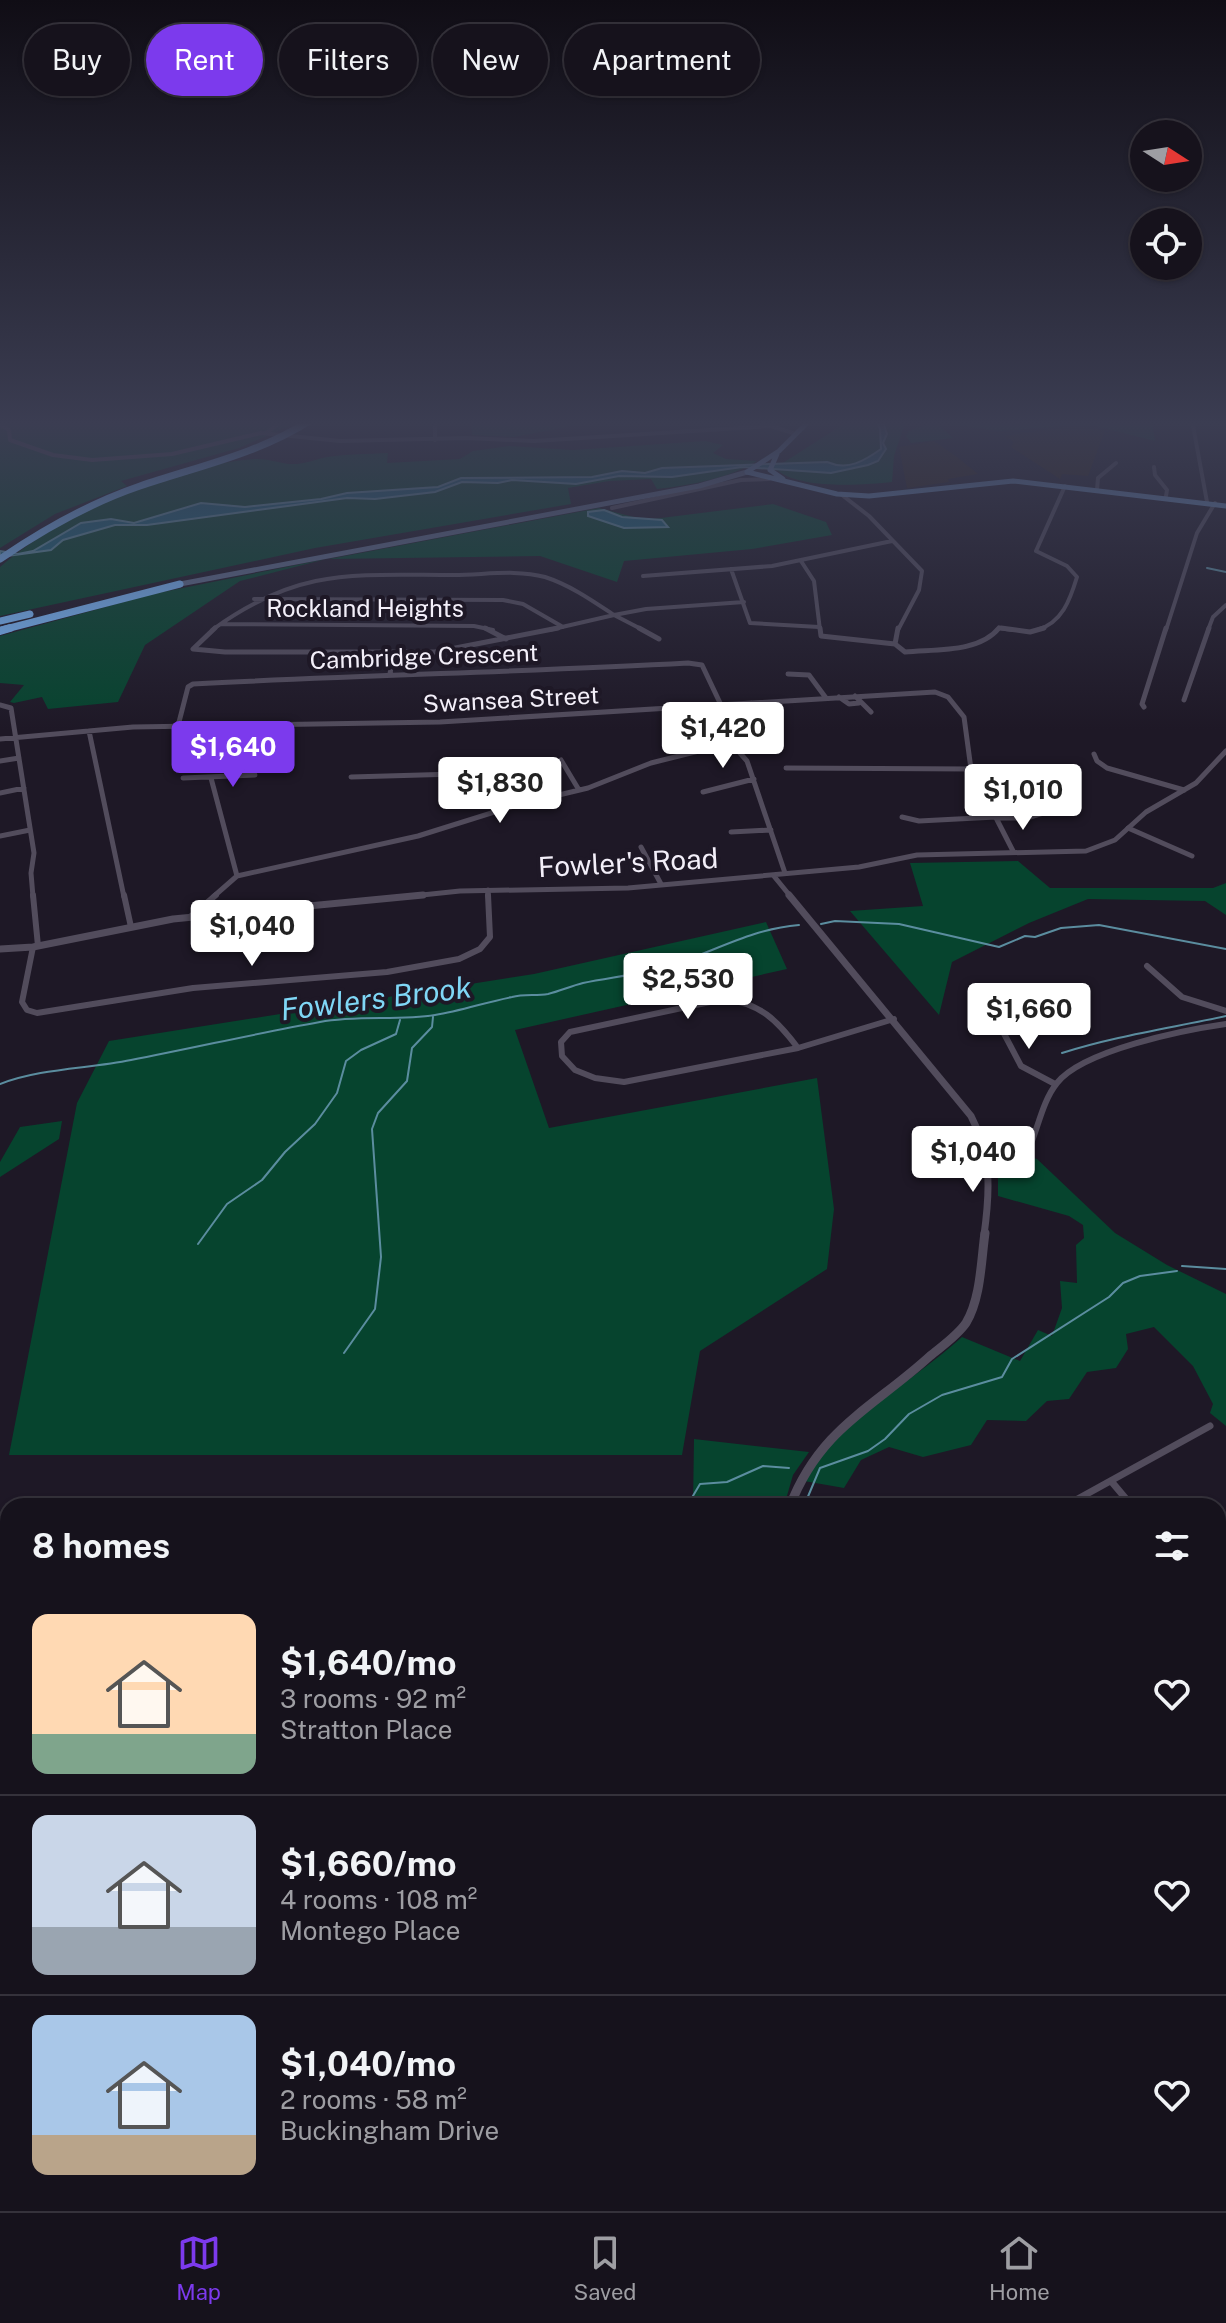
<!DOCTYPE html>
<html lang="en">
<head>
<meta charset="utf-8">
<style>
	:root { --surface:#16121c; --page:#1f1b25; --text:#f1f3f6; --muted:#9e9ea3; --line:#35323b; --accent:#7c3aed }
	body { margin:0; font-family:"Public Sans",sans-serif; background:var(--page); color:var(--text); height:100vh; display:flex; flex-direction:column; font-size:30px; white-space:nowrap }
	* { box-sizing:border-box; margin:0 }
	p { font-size:26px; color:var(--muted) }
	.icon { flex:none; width:44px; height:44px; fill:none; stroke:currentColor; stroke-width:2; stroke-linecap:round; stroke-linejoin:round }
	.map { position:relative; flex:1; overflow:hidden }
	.drawer { position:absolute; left:0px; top:1498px; width:1226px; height:714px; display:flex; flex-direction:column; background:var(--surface); border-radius:24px 24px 0 0; box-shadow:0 2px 6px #0004,0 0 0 2px var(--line) }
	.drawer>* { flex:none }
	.hud { position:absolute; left:24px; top:24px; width:800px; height:72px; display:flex; gap:16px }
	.needle { width:52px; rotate:102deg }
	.fabs { position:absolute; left:1130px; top:120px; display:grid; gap:16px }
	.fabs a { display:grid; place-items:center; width:72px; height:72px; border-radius:50%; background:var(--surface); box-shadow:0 2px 6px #0004,0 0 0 2px var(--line); font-size:40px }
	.price { position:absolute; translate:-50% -68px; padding:0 18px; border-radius:8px; background:#fff; color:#222; font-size:26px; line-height:52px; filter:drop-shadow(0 2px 4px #0008) }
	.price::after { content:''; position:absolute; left:50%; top:48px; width:24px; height:18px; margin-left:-12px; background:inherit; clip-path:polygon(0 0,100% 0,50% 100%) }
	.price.on { background:var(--accent); color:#fff }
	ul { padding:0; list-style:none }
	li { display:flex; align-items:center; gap:24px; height:200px; padding:0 32px }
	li+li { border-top:2px solid var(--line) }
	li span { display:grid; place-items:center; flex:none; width:224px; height:160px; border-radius:16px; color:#555 }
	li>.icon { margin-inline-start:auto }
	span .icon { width:96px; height:96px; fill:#fffc; stroke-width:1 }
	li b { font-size:34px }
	h2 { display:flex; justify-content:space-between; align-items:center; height:96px; padding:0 32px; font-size:34px }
	.chip { padding:0 28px; border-radius:36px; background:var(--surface); box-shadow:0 2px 6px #0004,0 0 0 2px var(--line); font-size:28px; line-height:72px }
	.chip.on { background:var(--accent); color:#fff }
	.dock { display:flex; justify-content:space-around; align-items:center; height:112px; border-top:2px solid var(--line); background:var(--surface); font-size:22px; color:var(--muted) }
	.dock a { display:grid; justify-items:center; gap:4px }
	.dock .on { color:var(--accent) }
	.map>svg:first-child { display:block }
	.education { fill:#2e1f15 }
	.green { fill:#06442e }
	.water { fill:#1a6379; stroke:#5b8d9f; stroke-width:2 }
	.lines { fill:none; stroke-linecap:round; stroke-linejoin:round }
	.stream { stroke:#5b8d9f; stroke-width:2 }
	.minor-far4 { stroke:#524c5c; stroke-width:4 }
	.minor-far3 { stroke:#524c5c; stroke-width:5 }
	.minor-far2 { stroke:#524c5c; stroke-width:6 }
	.minor-far1 { stroke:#524c5c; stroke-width:7 }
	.minor { stroke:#524c5c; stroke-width:9 }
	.tertiary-far3 { stroke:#524c5c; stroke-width:5 }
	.tertiary-far2 { stroke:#524c5c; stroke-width:7 }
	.tertiary-far1 { stroke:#524c5c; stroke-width:9 }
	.tertiary { stroke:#524c5c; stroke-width:11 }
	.secondary { stroke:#5e6c8b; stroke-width:5 }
	.primary { stroke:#698cba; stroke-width:5 }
	.motorway-far1 { stroke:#79b7f8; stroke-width:7 }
	.motorway { stroke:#79b7f8; stroke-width:8 }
	.labels { text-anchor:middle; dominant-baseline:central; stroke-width:8; stroke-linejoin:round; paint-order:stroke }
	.far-street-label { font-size:24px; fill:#f3eff9; stroke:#1e1826 }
	.street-label { font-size:28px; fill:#f3eff9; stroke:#1e1826 }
	.water-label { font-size:30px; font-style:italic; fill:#7fd7f6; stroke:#1e1826 }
</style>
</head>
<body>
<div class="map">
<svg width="1226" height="2211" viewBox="0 0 1226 2211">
	<rect width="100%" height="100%" fill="#1e1826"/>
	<!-- education -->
	<path class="education" d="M 1071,426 L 1105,430 L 1088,476 L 1062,474 L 1060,479 L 1011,447 L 1014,442 L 1005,436 Z
		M 934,441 L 957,457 L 978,474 L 948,479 L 949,482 L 907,488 L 899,447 Z"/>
	<!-- green -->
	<path class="green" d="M 0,420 L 303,420 L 239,448 L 121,481 L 127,486 L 55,514 L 0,548 Z
		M 471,420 L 603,420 L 514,437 L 472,435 Z
		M 850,420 L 906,420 L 894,456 L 892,482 C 862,485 796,490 775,468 Z
		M 917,420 L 1152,420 L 1155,441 L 1088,424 L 1000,431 L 935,422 L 953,438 L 911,443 L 906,436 L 909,431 L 931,423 Z
		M 705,441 L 723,445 L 713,453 L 726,459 L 757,461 C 727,479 691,485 657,489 L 651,479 L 609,481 L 568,488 L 571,504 L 315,548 L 0,616 L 0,567 C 59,515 176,464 255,459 C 269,458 283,465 297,464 C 307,463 317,459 327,457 C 347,454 368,454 388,453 L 387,463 L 460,459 L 473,451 L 509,446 L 573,450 Z
		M 773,504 L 826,522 L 832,535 L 752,549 L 624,561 L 617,582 L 540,556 L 329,559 L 599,508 L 645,520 Z
		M 326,559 L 240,581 L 145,645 L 118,702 L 48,709 L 42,697 L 14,703 L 10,702 L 24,685 L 0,683 L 0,636 L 153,594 Z
		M 1018,861 L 1050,888 L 1213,888 L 1226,883 L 1226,915 L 1205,901 L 1088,899 L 1029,923 L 952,962 L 939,1015 L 850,911 L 923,906 L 910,863 Z
		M 766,922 L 787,969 L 515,1030 L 549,1128 L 817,1078 L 834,1209 L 827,1269 L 700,1351 L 682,1455 L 9,1455 L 77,1103 L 109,1041 L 534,974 Z
		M 62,1121 L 59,1139 L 0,1177 L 0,1162 L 20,1127 Z
		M 1024,1155 L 1037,1159 L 1115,1233 L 1167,1265 L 1226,1294 L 1226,1426 L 1210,1413 L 1213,1404 L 1193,1366 L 1154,1327 L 1126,1334 L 1128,1349 L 1116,1368 L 1087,1372 L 1069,1399 L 1047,1401 L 1026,1421 L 987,1420 L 971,1445 L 923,1457 L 889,1447 L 861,1460 L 844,1488 L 804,1481 C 839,1421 911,1383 962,1337 L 1020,1361 L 1038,1330 L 1052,1336 L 1062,1308 L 1060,1281 L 1077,1283 L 1076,1245 L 1084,1238 L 1083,1225 L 1069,1216 L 998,1196 L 998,1164 Z
		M 694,1439 L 809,1452 L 793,1475 L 784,1506 L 693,1506 Z"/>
	<!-- water -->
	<path class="water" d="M 876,420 L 882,420 L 887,434 L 883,443 L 886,449 L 878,461 L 868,465 L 831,473 L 742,467 L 672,477 L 619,476 L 576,484 L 512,480 L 498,483 L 462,482 L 435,492 L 375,499 L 347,498 L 147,525 L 115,525 L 63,540 L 51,550 L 0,557 L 0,551 L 18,554 L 33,551 L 81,523 L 111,519 L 134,523 L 201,503 L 245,507 L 321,499 L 347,493 L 438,487 L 461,478 L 592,477 L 622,471 L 645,473 L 662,468 L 827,462 C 848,471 864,461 881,449 L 880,429 Z
		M 604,510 L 622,517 L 662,520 L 668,527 L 624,528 L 588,516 L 588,512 Z"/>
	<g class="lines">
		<!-- stream -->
		<path class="stream" d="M 1207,568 L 1226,572
			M 821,924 L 835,921 L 899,924 L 999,947 L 1025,936 L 1035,937 L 1061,928 L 1099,925 L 1226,949
			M 1062,1053 C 1115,1036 1171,1028 1226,1016
			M 0,1084 C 42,1068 87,1069 131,1060 C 194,1048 258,1033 320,1022 C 358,1015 399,1021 435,1015 C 461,1011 486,1002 512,997 C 524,994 536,996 548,994 C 560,991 571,986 583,983 C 612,977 644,974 672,965 C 716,951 751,929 799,925
			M 198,1244 L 227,1204 L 262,1180 L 285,1152 L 315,1124 L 337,1093 L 346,1061 L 361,1050 L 396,1034 L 400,1020
			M 1182,1266 L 1226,1269
			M 344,1353 L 375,1309 L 381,1257 L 372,1129 L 378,1113 L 407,1081 L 412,1048 L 432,1027 L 433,1017
			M 687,1506 L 700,1484 L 727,1482 L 763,1466 L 789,1468
			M 804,1506 L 820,1468 L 868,1451 L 885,1439 L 909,1414 L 942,1395 L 1002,1377 L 1012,1359 L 1109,1297 L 1123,1283 L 1140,1276 L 1177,1271"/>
		<!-- minor-far4 -->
		<path class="minor-far4" d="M 435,420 L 435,440
			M 1192,420 L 1207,502
			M 0,424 L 9,430 L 10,440 L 53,455 L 92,460 L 172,454 L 261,433 L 340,441 L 466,438 L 534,441 L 771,426 L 796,434
			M 266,433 L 284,420
			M 1154,467 L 1155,475 L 1167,490 L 1166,496
			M 1097,490 L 1098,478 L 1116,463
			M 842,495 L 869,516 L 922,571 L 919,590 L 898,630
			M 612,508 L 741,480 L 769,479
			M 801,561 L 814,581 L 820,630
			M 731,569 L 750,623 L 819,627
			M 643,576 L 772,566 L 892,541
			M 254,599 L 503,600 L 523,604 L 563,627
			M 614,615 L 643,630
			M 614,615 L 646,609 L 744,602
			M 221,624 L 474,626 L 493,630
			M 212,630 C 299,567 352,575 454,575 C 484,575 516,569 545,577 C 570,585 593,601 614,615
			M 549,630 L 614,615
			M 997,630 L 999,628 L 1012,630
			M 1037,630 C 1062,623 1070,600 1077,577 L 1067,566 L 1036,551 L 1065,486
			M 1166,630 L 1197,533 L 1215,503
			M 1208,630 L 1213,617 L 1226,605"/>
		<!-- minor-far3 -->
		<path class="minor-far3" d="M 215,628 L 193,649 L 225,652 L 435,652 L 558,628
			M 485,628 L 506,639
			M 639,628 L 659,639
			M 820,628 L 821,636 L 895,644
			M 1001,628 L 1030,632 L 1044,628
			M 895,644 L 898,628
			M 895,644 L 905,652 C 935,649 979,653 999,628
			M 390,674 L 393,653
			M 788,674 L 809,675 L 826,698
			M 855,696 L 871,712
			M 839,697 L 849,704 L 859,703
			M 1184,700 L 1209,628
			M 0,705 L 11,708 L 34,853 L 31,873 L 33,897
			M 1144,707 L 1142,704 L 1166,628
			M 178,726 L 188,687 L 193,684 C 358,675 523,672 688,663 L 702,665 L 721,705
			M 89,731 L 124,897
			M 0,739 L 133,727 L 440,722 L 935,692 L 948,697 L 964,717 L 971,769 L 1013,851
			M 731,743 L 747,761 L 785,873
			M 1094,754 L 1097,761 L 1107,768 L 1184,790
			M 561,760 L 579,790
			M 0,761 L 19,758
			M 786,768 L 971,769
			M 974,775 L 1033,776
			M 351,777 L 456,774 L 473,782 L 501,810
			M 183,778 L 255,775
			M 211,778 L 237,876
			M 703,792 L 754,779
			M 0,793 L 24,788
			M 902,817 L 919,821 L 996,817
			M 996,818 L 1027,818 L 1043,813
			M 1128,828 L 1192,856
			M 731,832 L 771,830
			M 0,836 L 30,830
			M 641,847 L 661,884
			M 488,890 L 488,897
			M 213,897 L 237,876 L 418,836 L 517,805 L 588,788 L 651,763 L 731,743 L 746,736 L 755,727 L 756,715 L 751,703"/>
		<!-- minor-far2 -->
		<path class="minor-far2" d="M 33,895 L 38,946
			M 124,895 L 131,927
			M 190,917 L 216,895
			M 33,947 L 22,1002 L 27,1010 L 37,1013 L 193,988 L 387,972 L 459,959 L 480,949 L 490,937 L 488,895
			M 1147,966 L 1182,997 L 1226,1011
			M 724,999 C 760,1003 777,1020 798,1048 L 624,1082 L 595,1078 L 575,1070 L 562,1056 L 561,1042 L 570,1032 Z
			M 1000,1026 L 1021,1066 L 1055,1084
			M 798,1048 L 894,1019
			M 988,1155 L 1032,1141 C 1039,1123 1044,1099 1057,1083 C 1083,1050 1184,1030 1226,1024"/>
		<!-- minor-far1 -->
		<path class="minor-far1" d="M 1111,1481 L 1132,1506
			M 1065,1506 L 1210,1426
			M 0,1532 L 8,1532
			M 1218,1607 L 1226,1617"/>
		<!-- minor -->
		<path class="minor" d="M 0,1782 L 8,1782
			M 1218,2078 L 1226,2089
			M 943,2204 L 944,2211"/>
		<!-- tertiary-far3 -->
		<path class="tertiary-far3" d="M 773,875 L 791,897
			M 403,897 L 460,891 L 628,888 L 859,867 L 917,855 L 1086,851 L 1115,840 L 1146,812 L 1196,783 L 1226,751"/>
		<!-- tertiary-far2 -->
		<path class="tertiary-far2" d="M 789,895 L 971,1116 C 992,1156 990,1192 984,1235
			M 0,949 L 33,947 L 173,919 L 423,895"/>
		<!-- tertiary-far1 -->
		<path class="tertiary-far1" d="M 790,1506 C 820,1428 873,1408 930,1356 C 942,1346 957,1336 966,1323 C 981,1298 981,1261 985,1233"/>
		<!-- tertiary -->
		<path class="tertiary" d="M 608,2211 L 609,2204"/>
		<!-- secondary -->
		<path class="secondary" d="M 180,584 L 699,486 L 747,472"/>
		<!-- primary -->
		<path class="primary" d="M 777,454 L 770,470 L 783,479
			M 747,472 L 837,494 L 869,496 L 1013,481 L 1226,506
			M 747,472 L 779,451 L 810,420"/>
		<!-- motorway-far1 -->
		<path class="motorway-far1" d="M 0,559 C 44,529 90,503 140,486 C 199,466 258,454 311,420
			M 0,621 L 30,614
			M 2,630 L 180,584"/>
		<!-- motorway -->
		<path class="motorway" d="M 0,631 L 10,628"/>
	</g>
	<!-- sky -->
	<linearGradient id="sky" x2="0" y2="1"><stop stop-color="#100d15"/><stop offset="0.58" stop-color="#3b3d52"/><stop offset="1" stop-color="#3b3d52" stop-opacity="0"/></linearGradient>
	<rect width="1226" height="730" fill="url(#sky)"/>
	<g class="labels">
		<!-- far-street labels -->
		<g class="far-street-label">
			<text x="365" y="608">Rockland Heights</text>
			<text transform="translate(424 656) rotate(-2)">Cambridge Crescent</text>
			<text transform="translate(511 699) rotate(-3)">Swansea Street</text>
		</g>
		<!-- street labels -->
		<g class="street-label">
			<text transform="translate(628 862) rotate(-3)">Fowler's Road</text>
		</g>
		<!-- water labels -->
		<g class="water-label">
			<text transform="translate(376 998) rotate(-7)">Fowlers Brook</text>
		</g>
	</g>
</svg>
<div class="fabs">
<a><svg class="needle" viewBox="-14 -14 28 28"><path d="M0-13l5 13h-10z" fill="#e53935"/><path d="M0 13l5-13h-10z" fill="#9e9ea3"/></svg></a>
<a><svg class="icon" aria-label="locate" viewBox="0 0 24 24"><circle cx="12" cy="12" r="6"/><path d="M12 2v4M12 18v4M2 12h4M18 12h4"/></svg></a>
</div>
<b class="price" style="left:723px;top:770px">$1,420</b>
<b class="price on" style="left:233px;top:789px">$1,640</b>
<b class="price" style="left:500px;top:825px">$1,830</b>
<b class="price" style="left:1023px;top:832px">$1,010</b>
<b class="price" style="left:252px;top:968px">$1,040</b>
<b class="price" style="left:688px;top:1021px">$2,530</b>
<b class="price" style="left:1029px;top:1051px">$1,660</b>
<b class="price" style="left:973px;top:1194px">$1,040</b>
<div class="hud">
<a class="chip">Buy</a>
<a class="chip on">Rent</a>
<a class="chip">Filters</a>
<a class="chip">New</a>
<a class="chip">Apartment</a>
</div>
<section class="drawer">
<h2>8 homes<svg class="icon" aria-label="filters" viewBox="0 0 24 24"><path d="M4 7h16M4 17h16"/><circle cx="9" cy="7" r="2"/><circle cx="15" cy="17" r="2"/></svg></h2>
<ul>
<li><span style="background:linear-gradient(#ffd9b3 75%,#7fa58c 0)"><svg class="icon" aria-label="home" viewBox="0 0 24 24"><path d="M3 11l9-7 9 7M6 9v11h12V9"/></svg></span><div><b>$1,640/mo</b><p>3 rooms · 92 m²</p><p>Stratton Place</p></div><svg class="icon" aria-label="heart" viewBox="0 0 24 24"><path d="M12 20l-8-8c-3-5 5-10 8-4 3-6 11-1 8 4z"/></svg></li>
<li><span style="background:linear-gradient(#c9d6e8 70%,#9aa5b1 0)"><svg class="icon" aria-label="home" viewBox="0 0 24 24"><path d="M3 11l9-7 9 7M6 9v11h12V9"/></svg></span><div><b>$1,660/mo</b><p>4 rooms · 108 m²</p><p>Montego Place</p></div><svg class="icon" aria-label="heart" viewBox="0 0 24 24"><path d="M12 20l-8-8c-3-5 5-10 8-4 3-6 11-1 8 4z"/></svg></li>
<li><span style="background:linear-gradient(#a9c7e8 75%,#b9a48a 0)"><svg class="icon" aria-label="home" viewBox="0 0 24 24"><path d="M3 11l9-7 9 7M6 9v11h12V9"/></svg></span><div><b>$1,040/mo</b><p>2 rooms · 58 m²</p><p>Buckingham Drive</p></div><svg class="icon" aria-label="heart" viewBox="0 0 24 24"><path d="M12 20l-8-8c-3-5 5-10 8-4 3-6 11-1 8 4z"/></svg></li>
</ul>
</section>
</div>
<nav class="dock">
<a class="on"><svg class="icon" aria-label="map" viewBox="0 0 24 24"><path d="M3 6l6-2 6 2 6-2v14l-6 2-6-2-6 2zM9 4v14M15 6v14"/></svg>Map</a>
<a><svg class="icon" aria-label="saved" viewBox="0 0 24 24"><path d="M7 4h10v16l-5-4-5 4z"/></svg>Saved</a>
<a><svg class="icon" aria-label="home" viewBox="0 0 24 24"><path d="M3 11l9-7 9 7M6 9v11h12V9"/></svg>Home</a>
</nav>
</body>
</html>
